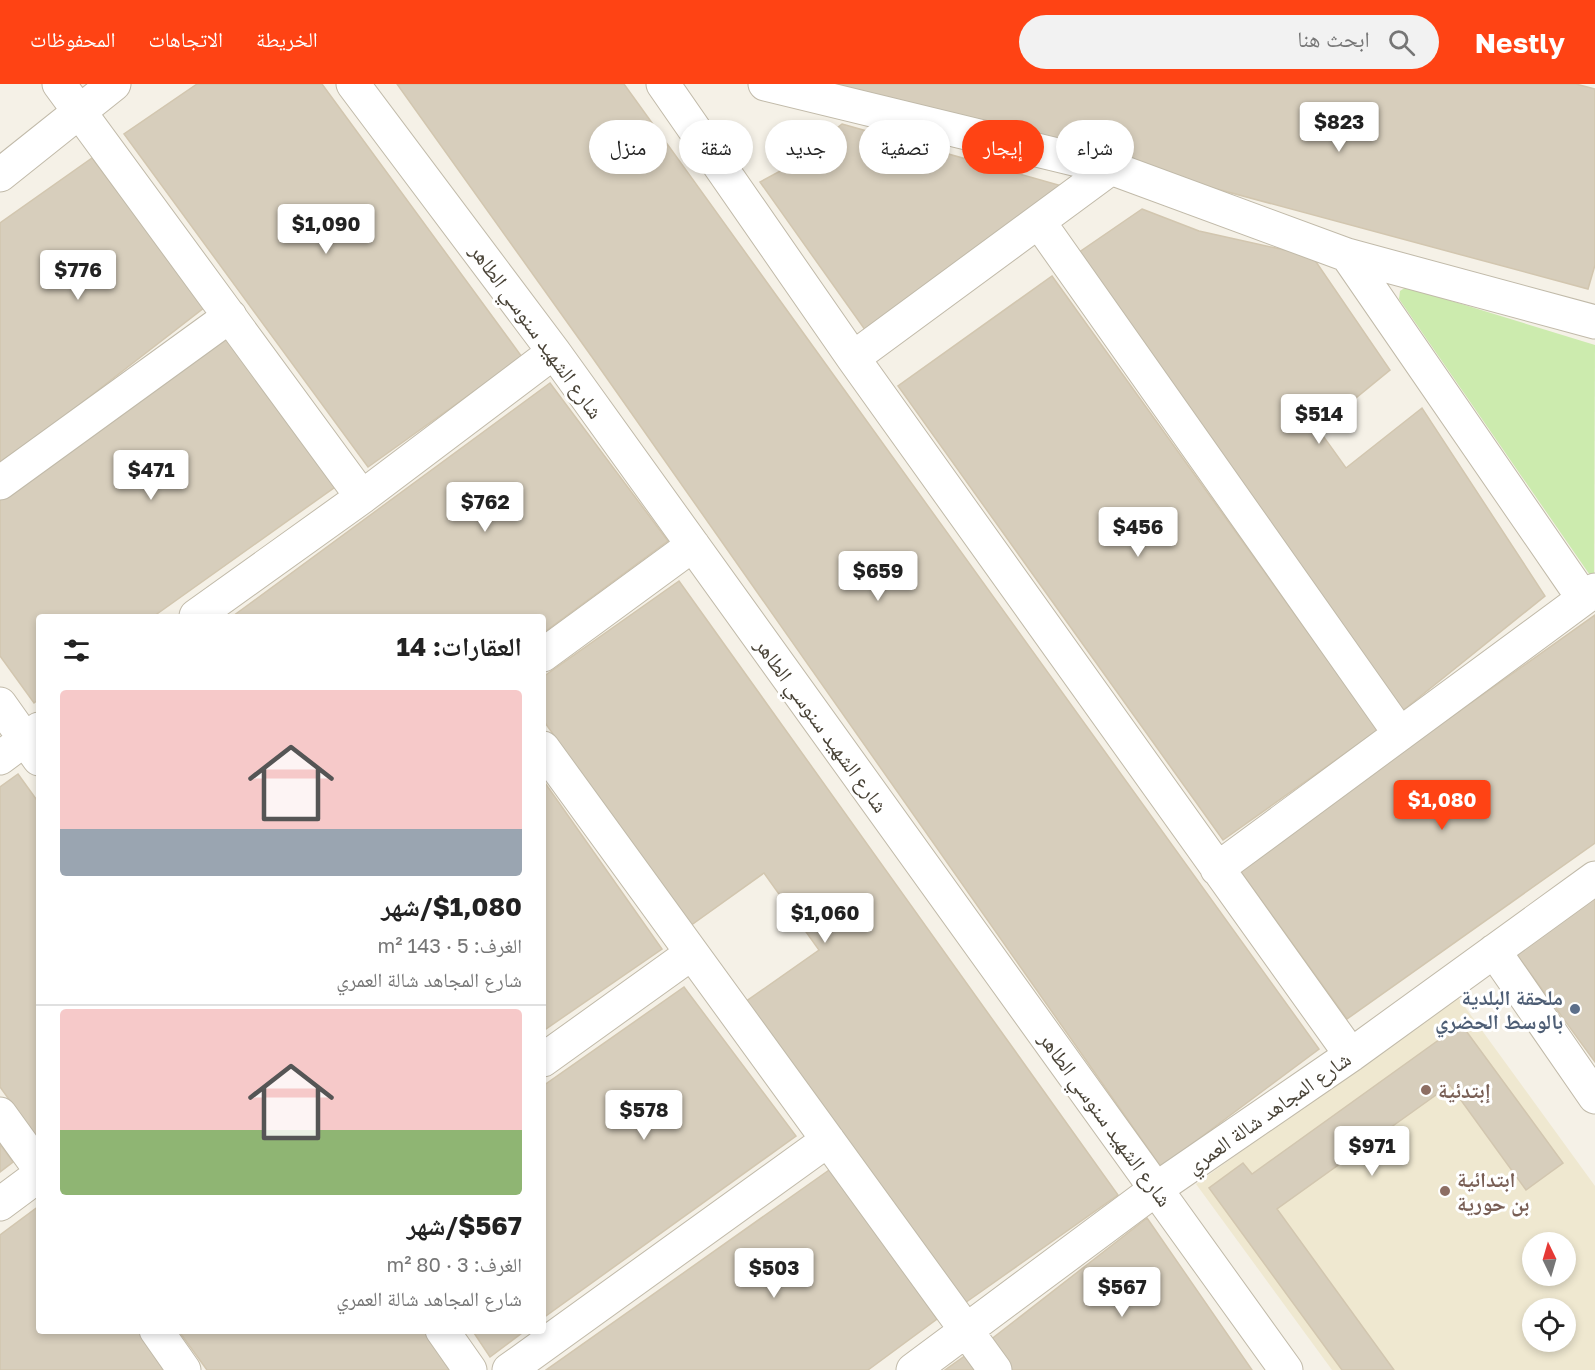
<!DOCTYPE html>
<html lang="ar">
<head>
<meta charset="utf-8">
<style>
	:root { --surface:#fff; --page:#f2f2f2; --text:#222; --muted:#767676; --line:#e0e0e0; --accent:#ff4314 }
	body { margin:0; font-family:"Golos Text","Noto Naskh Arabic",sans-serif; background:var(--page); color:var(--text); direction:rtl; height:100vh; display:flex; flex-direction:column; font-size:22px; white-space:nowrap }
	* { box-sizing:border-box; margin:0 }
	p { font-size:20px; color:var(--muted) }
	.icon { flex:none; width:33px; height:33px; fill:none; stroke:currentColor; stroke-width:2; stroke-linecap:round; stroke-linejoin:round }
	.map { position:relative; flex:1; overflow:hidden; direction:ltr }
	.panel { position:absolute; left:36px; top:530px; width:510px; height:720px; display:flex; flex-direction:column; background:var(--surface); border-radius:6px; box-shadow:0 3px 9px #0003; direction:rtl }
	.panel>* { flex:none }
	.banner { position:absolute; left:564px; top:36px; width:570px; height:54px; direction:rtl; display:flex; gap:12px }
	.needle { width:39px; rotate:355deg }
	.controls { position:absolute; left:1522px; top:1148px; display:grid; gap:12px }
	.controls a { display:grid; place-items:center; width:54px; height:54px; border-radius:50%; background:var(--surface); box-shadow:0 3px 9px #0003; font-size:30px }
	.price { position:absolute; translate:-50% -51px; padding:0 14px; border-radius:6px; background:#fff; color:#222; font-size:20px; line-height:39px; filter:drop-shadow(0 2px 3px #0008) }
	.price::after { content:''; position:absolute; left:50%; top:36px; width:18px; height:14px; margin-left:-9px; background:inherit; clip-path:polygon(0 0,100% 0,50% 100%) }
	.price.current { background:var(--accent); color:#fff }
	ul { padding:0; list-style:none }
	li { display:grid; align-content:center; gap:12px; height:318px; padding:0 24px }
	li+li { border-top:2px solid var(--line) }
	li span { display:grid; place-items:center; height:186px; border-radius:6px; color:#555 }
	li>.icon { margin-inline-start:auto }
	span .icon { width:108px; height:108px; fill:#fffc; stroke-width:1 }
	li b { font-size:26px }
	h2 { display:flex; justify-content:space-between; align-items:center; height:72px; padding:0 24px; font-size:26px }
	.chip { padding:0 21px; border-radius:27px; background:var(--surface); box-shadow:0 3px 9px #0003; font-size:21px; line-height:54px }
	.chip.current { background:var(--accent); color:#fff }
	header { display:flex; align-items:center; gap:36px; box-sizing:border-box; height:84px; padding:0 30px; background:var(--accent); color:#fff }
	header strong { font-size:28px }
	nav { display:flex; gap:33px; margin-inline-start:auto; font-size:21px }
	.search { width:420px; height:54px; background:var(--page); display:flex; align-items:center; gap:15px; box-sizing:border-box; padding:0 21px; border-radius:33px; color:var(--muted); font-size:22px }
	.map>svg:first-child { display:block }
	.education { fill:#efe8d0; fill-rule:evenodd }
	.green { fill:#ccebae }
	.building { fill:#d7cebc; stroke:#d2c6af; stroke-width:1.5 }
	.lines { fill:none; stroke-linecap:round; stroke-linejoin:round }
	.street-casing { stroke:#c1baa9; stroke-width:35 }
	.street { stroke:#fff; stroke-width:33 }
	.service-dot { fill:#5c6f8a; stroke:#fff; stroke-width:2 }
	.education-dot { fill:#8d6e63; stroke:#fff; stroke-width:2 }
	.labels { text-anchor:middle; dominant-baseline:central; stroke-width:6; stroke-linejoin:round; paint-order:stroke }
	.street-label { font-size:21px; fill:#484236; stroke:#fff }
	.service-label { font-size:21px; font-weight:bold; fill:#4e5e75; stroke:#fff; text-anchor:end }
	.education-label { font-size:21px; font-weight:bold; fill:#785e54; stroke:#fff; text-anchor:start }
</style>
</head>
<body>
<header>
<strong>Nestly</strong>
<div class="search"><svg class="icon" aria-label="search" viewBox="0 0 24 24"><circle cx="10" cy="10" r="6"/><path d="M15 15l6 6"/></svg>ابحث هنا</div>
<nav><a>الخريطة</a><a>الاتجاهات</a><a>المحفوظات</a></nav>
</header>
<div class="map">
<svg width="1595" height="1286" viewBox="0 0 1595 1286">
	<rect width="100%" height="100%" fill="#f5f1e7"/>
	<!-- education -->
	<path class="education" d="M 1457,912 L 1595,1102 L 1595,1286 L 1332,1286 L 1196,1100 ZM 1533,1158 L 1566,1158 L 1566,1191 L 1533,1191 ZM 1533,1224 L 1566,1224 L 1566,1257 L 1533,1257 Z"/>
	<!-- green -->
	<path class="green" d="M 1406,203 L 1595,261 L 1594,497 L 1399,215 L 1400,207 Z"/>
	<!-- building -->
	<path class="building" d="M 197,0 L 322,0 L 522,273 L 368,383 L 124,50 Z
		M 397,0 L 624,0 L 1319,965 L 1161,1083 L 592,273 Z
		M 827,0 L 1576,0 L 1595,5 L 1595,181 L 1588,205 Z
		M 842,40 L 1062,102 L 868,250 L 760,98 L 784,85 Z
		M 92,74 L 205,223 L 57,338 L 0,378 L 0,139 Z
		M 1142,125 L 1199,147 L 1312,172 L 1390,286 L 1318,345 L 1346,384 L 1422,324 L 1545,512 L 1401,628 L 1078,169 Z
		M 1052,192 L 1378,646 L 1223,756 L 898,302 Z
		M 226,245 L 338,401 L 154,532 L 39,532 L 39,615 L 34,619 L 0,572 L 0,408 Z
		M 550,299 L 668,457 L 543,549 L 543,532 L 233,532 Z
		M 679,497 L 1118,1111 L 962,1221 L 745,918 L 819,866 L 764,789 L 690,842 L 543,636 L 543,593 Z
		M 1595,531 L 1595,759 L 1347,935 L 1238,784 Z
		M 18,690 L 39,719 L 39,1057 L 0,1003 L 0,703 Z
		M 543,696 L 662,865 L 543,947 Z
		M 1595,814 L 1595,978 L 1517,871 Z
		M 684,903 L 796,1052 L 543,1234 L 543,1002 Z
		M 1461,940 L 1563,1079 L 1526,1106 L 1450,1001 L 1277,1125 L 1394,1286 L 1342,1286 L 1209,1104 L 1243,1079 L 1252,1090 Z
		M 0,1060 L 13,1078 L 0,1088 Z
		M 832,1084 L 937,1235 L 868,1286 L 546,1286 Z
		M 39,1122 L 39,1246 L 137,1246 L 167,1286 L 0,1286 L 0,1151 Z
		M 1147,1134 L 1252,1286 L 1010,1286 L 989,1257 Z
		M 178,1246 L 424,1246 L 453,1286 L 207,1286 Z
		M 472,1246 L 526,1246 L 490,1273 Z
		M 966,1271 L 977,1286 L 945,1286 Z"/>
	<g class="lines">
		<!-- street casing -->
		<g class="street-casing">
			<path id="street" d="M 59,0 L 362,413
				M 353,0 L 554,268 L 1286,1286
				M 663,0 L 853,274 L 1351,971
				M 765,0 L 1111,84 L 1347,171 L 1595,238
				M 0,91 L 114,0
				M 1039,138 L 1400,650
				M 1347,171 L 1583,514
				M 853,274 L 1111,84
				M 0,399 L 230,232
				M 196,532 L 362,413 L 554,268
				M 543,571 L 693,461
				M 0,620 L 39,675
				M 543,664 L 995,1286
				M 0,674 L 39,645
				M 1217,785 L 1595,506
				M 1494,867 L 1595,1013
				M 543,976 L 692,869
				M 0,1030 L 39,1084
				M 0,1120 L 39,1091
				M 156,1246 L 184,1286
				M 442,1246 L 470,1286
				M 509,1286 L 828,1056
				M 913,1286 L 1156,1105 L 1351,971 L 1595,794"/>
		</g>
		<!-- street -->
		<use href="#street" class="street"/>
	</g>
	<!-- markers -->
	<circle class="service-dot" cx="1575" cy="925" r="6"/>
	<g class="education-dot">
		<circle cx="1426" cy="1006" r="6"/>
		<circle cx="1445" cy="1107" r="6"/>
	</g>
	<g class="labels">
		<!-- street labels -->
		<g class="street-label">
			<text transform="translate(537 247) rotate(54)">شارع الشهيد سنوسي الطاهر</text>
			<text transform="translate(822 641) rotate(54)">شارع الشهيد سنوسي الطاهر</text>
			<text transform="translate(1268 1028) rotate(-35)">شارع المجاهد شالة العمري</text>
			<text transform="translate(1106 1035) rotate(54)">شارع الشهيد سنوسي الطاهر</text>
		</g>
		<!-- service labels -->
		<g class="service-label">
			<text x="1563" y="913">ملحقة البلدية<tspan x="1563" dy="24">بالوسط الحضري</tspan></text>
		</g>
		<!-- education labels -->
		<g class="education-label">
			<text x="1438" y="1006">إبتدئية</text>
			<text x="1457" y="1095">ابتدائية<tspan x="1457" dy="24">بن حورية</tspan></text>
		</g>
	</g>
</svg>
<div class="controls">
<a><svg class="needle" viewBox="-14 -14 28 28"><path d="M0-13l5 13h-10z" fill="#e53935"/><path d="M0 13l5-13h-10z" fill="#767676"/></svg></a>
<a><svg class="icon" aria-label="locate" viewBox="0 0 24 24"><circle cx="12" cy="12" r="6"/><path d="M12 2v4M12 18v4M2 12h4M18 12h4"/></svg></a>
</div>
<b class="price" style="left:1339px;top:69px">$823</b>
<b class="price" style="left:326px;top:171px">$1,090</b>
<b class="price" style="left:78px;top:217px">$776</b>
<b class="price" style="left:1319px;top:361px">$514</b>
<b class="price" style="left:151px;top:417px">$471</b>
<b class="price" style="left:485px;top:449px">$762</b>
<b class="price" style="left:1138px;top:474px">$456</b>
<b class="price" style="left:878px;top:518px">$659</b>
<b class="price current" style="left:1442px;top:747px">$1,080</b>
<b class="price" style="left:825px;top:860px">$1,060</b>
<b class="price" style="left:644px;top:1057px">$578</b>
<b class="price" style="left:1372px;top:1093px">$971</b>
<b class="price" style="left:774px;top:1215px">$503</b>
<b class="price" style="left:1122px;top:1234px">$567</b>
<div class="banner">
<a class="chip">شراء</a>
<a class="chip current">إيجار</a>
<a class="chip">تصفية</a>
<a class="chip">جديد</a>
<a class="chip">شقة</a>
<a class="chip">منزل</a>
</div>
<section class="panel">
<h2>العقارات: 14<svg class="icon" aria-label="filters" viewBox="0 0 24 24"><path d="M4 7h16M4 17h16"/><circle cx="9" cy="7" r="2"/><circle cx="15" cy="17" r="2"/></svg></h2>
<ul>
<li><span style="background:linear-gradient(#f6c9c9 75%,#9aa5b1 0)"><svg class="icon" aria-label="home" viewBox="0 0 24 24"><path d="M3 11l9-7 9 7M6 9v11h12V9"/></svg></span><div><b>$1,080/شهر</b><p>الغرف: 5 · 143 m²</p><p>شارع المجاهد شالة العمري</p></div></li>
<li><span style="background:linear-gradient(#f6c9c9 65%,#8fb573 0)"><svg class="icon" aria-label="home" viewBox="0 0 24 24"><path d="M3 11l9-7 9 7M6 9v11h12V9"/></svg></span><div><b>$567/شهر</b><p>الغرف: 3 · 80 m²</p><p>شارع المجاهد شالة العمري</p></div></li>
</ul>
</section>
</div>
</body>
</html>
